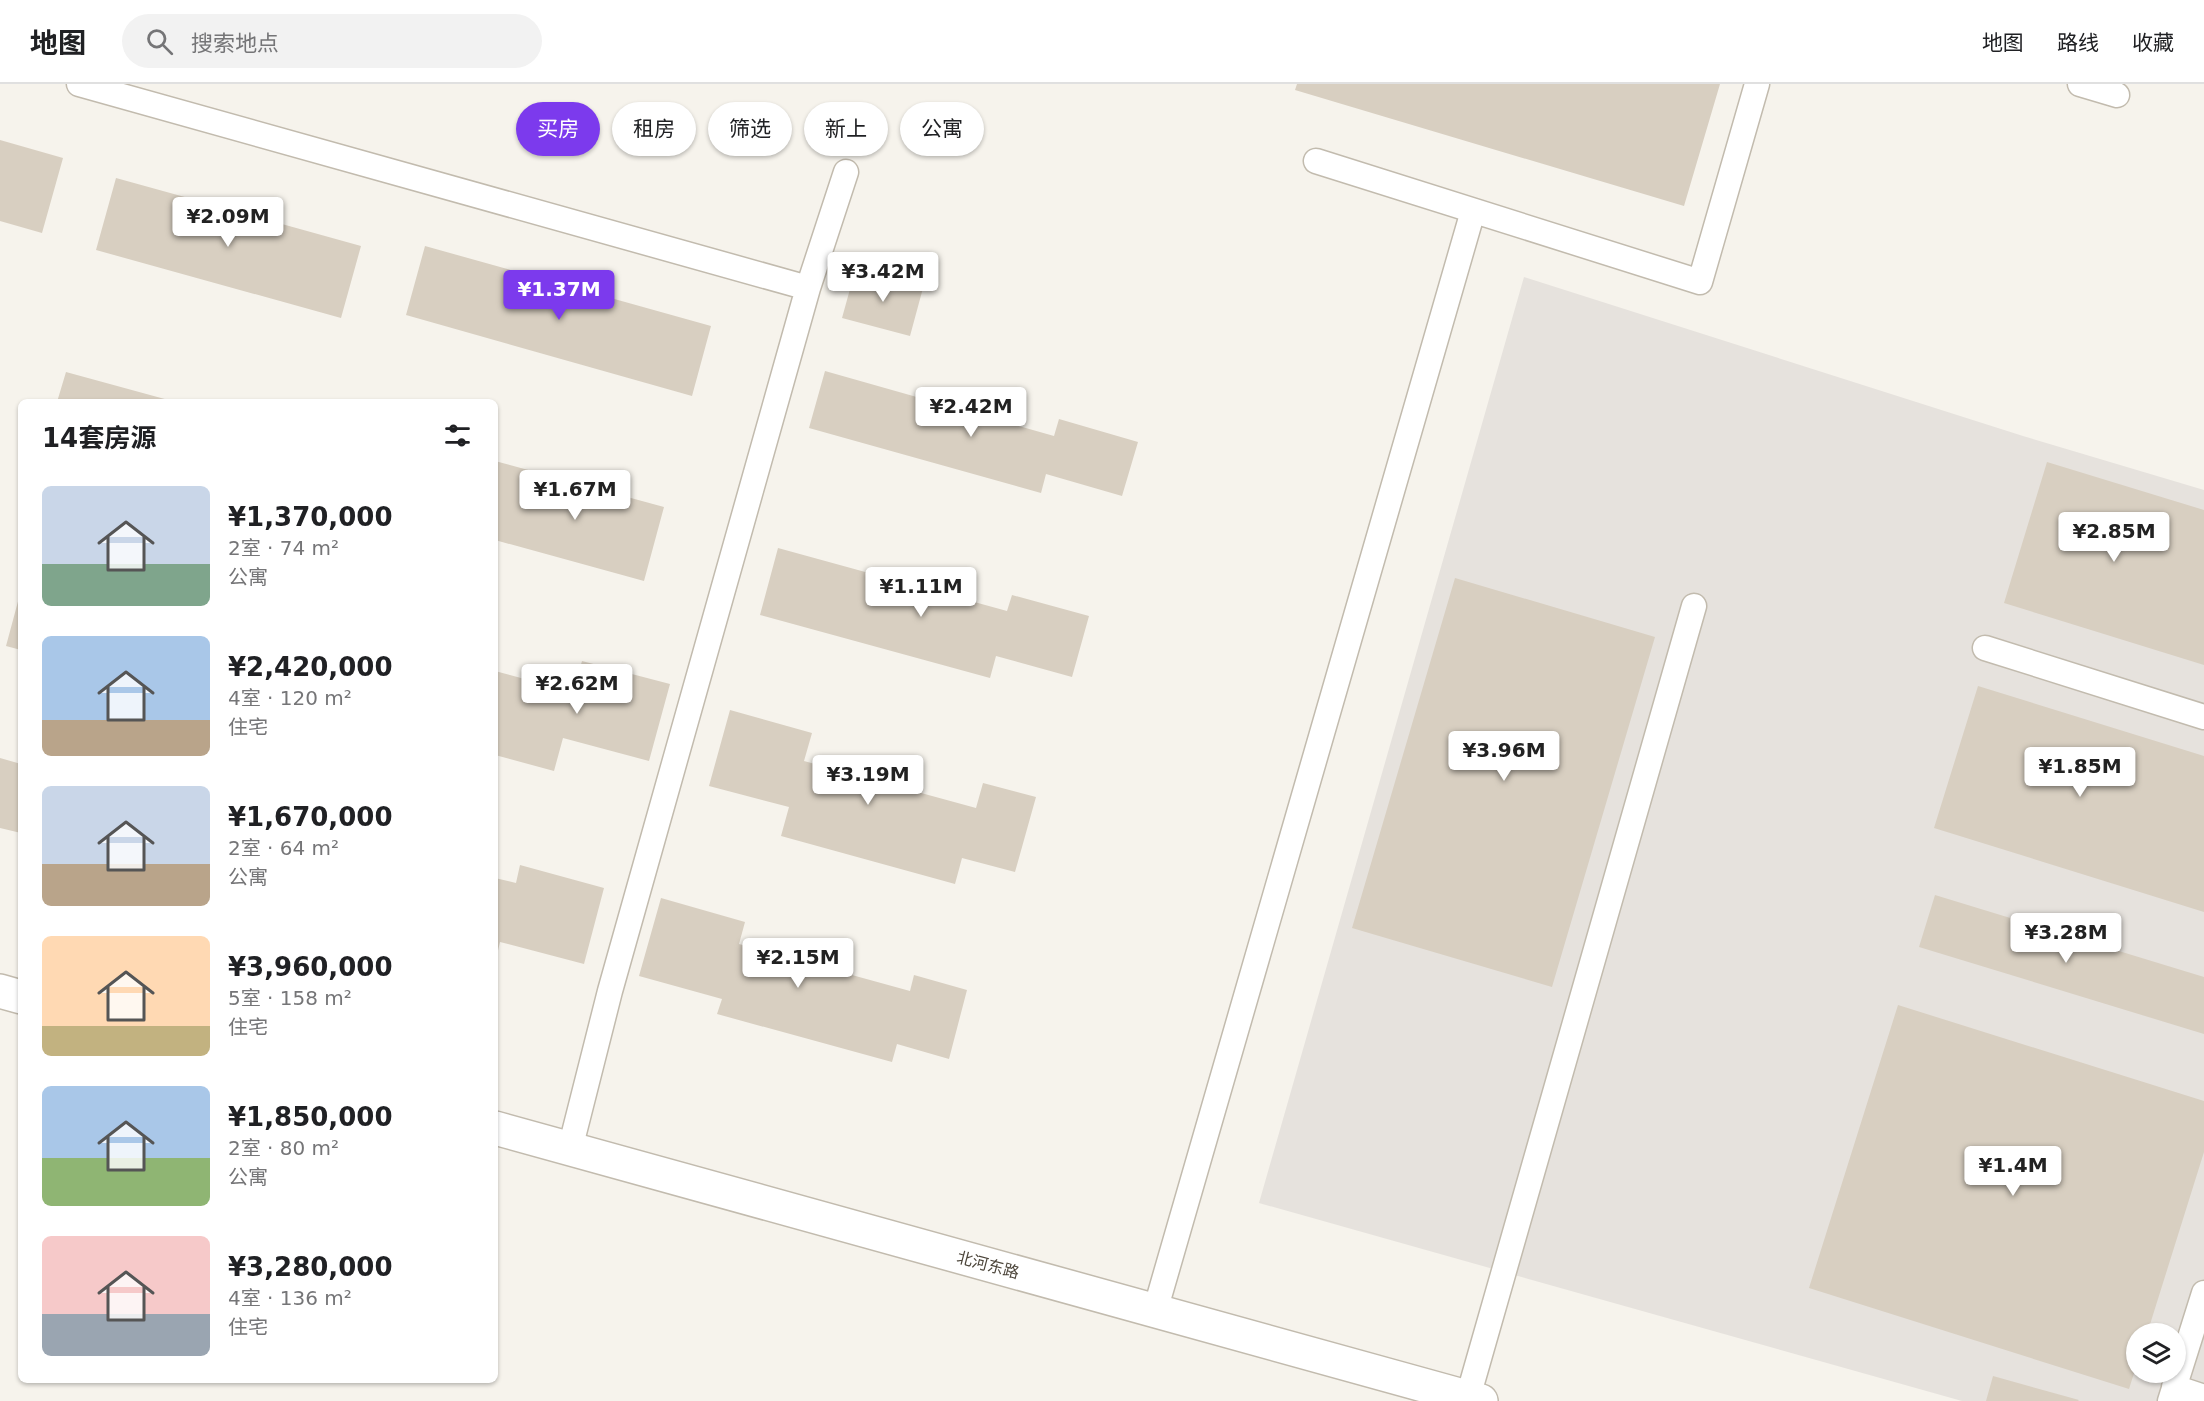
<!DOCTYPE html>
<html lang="zh">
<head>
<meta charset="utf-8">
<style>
	:root { --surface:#fff; --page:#f2f2f2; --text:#202124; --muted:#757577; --line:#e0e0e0; --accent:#7c3aed }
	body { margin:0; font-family:"DejaVu Sans","Noto Sans SC",sans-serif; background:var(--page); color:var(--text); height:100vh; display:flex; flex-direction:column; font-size:22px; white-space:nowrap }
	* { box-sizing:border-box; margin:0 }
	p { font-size:20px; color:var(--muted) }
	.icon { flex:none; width:33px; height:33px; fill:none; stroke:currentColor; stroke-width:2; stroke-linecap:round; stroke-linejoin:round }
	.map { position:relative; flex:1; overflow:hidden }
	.sheet { position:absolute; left:18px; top:315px; width:480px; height:984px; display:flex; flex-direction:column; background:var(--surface); border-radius:9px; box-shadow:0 2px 4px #0004 }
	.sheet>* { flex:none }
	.guide { position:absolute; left:516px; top:18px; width:570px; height:54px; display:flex; gap:12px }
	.fabs { position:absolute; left:2126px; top:1239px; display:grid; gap:12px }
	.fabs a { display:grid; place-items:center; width:60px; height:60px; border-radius:50%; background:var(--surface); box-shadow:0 2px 4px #0004; font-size:30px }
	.price { position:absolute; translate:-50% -51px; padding:0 14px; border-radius:6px; background:#fff; color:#222; font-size:20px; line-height:39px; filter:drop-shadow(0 2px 3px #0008) }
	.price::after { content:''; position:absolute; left:50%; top:36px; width:18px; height:14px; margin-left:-9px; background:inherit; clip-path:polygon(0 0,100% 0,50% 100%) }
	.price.selected { background:var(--accent); color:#fff }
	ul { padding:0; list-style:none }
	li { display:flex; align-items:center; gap:18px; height:150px; padding:0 24px }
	li span { display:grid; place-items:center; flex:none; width:168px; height:120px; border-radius:9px; color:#555 }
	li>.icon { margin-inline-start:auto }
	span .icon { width:72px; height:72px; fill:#fffc; stroke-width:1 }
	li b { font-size:26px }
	h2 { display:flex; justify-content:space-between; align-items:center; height:72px; padding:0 24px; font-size:26px }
	.chip { padding:0 21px; border-radius:27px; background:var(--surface); box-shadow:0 2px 4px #0004; font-size:21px; line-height:54px }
	.chip.selected { background:var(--accent); color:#fff }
	header { display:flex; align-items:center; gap:36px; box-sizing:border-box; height:84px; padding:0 30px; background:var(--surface); border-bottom:2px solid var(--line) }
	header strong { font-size:28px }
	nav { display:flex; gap:33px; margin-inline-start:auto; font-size:21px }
	.search { width:420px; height:54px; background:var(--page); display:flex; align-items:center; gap:15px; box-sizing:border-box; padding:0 21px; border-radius:33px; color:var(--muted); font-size:22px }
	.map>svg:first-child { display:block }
	.industrial { fill:#e6e2dd; fill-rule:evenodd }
	.building { fill:#d8cfc1 }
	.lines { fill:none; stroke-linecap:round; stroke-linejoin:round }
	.lane-casing { stroke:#c2bbae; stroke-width:27 }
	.street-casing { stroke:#c2bbae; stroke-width:36 }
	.lane { stroke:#fff; stroke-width:24 }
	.street { stroke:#fff; stroke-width:33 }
	.labels { text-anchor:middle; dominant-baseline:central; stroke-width:6; stroke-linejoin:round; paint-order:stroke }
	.street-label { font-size:16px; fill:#4b4439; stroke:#fff }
</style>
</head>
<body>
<header>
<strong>地图</strong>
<div class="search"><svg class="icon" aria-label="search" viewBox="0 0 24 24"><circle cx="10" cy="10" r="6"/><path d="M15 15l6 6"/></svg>搜索地点</div>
<nav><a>地图</a><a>路线</a><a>收藏</a></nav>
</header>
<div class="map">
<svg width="2204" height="1317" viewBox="0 0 2204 1317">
	<rect width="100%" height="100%" fill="#f6f3ec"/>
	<!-- industrial -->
	<path class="industrial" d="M 1524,193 L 2023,352 L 2204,406 L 2204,1317 L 1962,1317 L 1259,1119 ZM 2136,1250 L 2175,1250 L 2175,1288 L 2136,1288 Z"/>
	<!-- building -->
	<path class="building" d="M 1297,0 L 1720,0 L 1684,122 L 1295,6 Z
		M 0,56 L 63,74 L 42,149 L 0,137 Z
		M 116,94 L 361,162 L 341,234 L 96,166 Z
		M 425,162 L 711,242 L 692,312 L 406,231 Z
		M 855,187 L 923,204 L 910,252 L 842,234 Z
		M 825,287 L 1054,352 L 1059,335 L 1138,358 L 1122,412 L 1046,390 L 1041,409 L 809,344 Z
		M 66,288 L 172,317 L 172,318 L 57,318 Z
		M 495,377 L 664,423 L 644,497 L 495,456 Z
		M 2047,378 L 2204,426 L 2204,581 L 2004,519 Z
		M 778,464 L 1007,527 L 1012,511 L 1089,532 L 1072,593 L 996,572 L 990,594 L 760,531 Z
		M 1455,494 L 1655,553 L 1552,903 L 1352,844 Z
		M 20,510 L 21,510 L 21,566 L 6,562 Z
		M 582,577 L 670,600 L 649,677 L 563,654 L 554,687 L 495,671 L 495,587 L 573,608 Z
		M 1978,602 L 2204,672 L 2204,828 L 1934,744 Z
		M 730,626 L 812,649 L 804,677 L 976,724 L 983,699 L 1036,713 L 1015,788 L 962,774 L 955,800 L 781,752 L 789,723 L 709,702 Z
		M 0,674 L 21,680 L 21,749 L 0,744 Z
		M 520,781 L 604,804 L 584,880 L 500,858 L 497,871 L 495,871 L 495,794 L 516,799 Z
		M 1935,811 L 2204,893 L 2204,950 L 1919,863 Z
		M 661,814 L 745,838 L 739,860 L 910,907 L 914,891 L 967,906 L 949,975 L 897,960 L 892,978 L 717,930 L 722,915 L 639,892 Z
		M 1898,921 L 2204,1017 L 2204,1068 L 2147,1250 L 2136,1250 L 2136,1283 L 2129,1305 L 1809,1204 Z
		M 1993,1292 L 2079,1316 L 2078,1317 L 1986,1317 Z"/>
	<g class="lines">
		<!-- lane casing -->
		<g class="lane-casing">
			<path id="lane" d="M 79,0 L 808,204
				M 2080,0 L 2117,11
				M 1316,77 L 1700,198 L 1757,0
				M 1985,564 L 2204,633
				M 570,1065 L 610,907 L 808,204 L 846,88
				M 1155,1227 L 1473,127
				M 2174,1303 L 2204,1313
				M 1468,1313 L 1694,522
				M 2170,1317 L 2204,1209"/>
		</g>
		<!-- street casing -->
		<g class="street-casing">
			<path id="street" d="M 0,907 L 21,913
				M 495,1044 L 1481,1317"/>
		</g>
		<!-- lane -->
		<use href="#lane" class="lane"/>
		<!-- street -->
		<use href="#street" class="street"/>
	</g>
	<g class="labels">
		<!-- street labels -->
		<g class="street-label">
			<text transform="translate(988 1181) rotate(15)">北河东路</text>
		</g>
	</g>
</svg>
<div class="fabs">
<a><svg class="icon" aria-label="layers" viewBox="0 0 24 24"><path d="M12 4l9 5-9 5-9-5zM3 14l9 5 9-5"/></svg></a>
</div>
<b class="price" style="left:228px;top:164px">¥2.09M</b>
<b class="price" style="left:883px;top:219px">¥3.42M</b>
<b class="price selected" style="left:559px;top:237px">¥1.37M</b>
<b class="price" style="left:971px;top:354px">¥2.42M</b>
<b class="price" style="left:575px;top:437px">¥1.67M</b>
<b class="price" style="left:2114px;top:479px">¥2.85M</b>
<b class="price" style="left:921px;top:534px">¥1.11M</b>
<b class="price" style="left:577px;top:631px">¥2.62M</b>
<b class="price" style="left:1504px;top:698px">¥3.96M</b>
<b class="price" style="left:2080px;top:714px">¥1.85M</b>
<b class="price" style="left:868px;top:722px">¥3.19M</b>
<b class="price" style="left:2066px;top:880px">¥3.28M</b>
<b class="price" style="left:798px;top:905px">¥2.15M</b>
<b class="price" style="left:2013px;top:1113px">¥1.4M</b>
<div class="guide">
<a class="chip selected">买房</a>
<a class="chip">租房</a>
<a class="chip">筛选</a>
<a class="chip">新上</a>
<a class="chip">公寓</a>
</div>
<section class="sheet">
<h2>14套房源<svg class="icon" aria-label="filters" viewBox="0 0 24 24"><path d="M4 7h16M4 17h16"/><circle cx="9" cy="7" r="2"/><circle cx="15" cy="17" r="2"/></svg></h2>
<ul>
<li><span style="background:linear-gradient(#c9d6e8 65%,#7fa58c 0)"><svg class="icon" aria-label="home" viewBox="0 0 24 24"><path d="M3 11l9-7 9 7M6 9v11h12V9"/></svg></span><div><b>¥1,370,000</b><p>2室 · 74 m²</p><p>公寓</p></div></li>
<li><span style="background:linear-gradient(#a9c7e8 70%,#b9a48a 0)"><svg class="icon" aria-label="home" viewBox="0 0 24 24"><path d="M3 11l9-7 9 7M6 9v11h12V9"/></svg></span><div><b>¥2,420,000</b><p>4室 · 120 m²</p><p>住宅</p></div></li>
<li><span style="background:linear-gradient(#c9d6e8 65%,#b9a48a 0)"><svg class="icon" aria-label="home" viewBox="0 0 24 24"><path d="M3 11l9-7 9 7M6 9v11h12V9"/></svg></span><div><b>¥1,670,000</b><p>2室 · 64 m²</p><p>公寓</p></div></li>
<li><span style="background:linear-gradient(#ffd9b3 75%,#c2b280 0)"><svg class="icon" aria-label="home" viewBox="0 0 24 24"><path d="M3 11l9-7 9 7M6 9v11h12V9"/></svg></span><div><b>¥3,960,000</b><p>5室 · 158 m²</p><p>住宅</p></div></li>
<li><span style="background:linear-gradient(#a9c7e8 60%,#8fb573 0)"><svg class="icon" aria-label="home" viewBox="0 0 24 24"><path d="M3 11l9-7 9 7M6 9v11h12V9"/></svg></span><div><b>¥1,850,000</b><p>2室 · 80 m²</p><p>公寓</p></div></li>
<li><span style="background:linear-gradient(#f6c9c9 65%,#9aa5b1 0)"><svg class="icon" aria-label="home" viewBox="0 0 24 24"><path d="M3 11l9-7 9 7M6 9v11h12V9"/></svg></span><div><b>¥3,280,000</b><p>4室 · 136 m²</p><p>住宅</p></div></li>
</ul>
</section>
</div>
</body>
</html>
